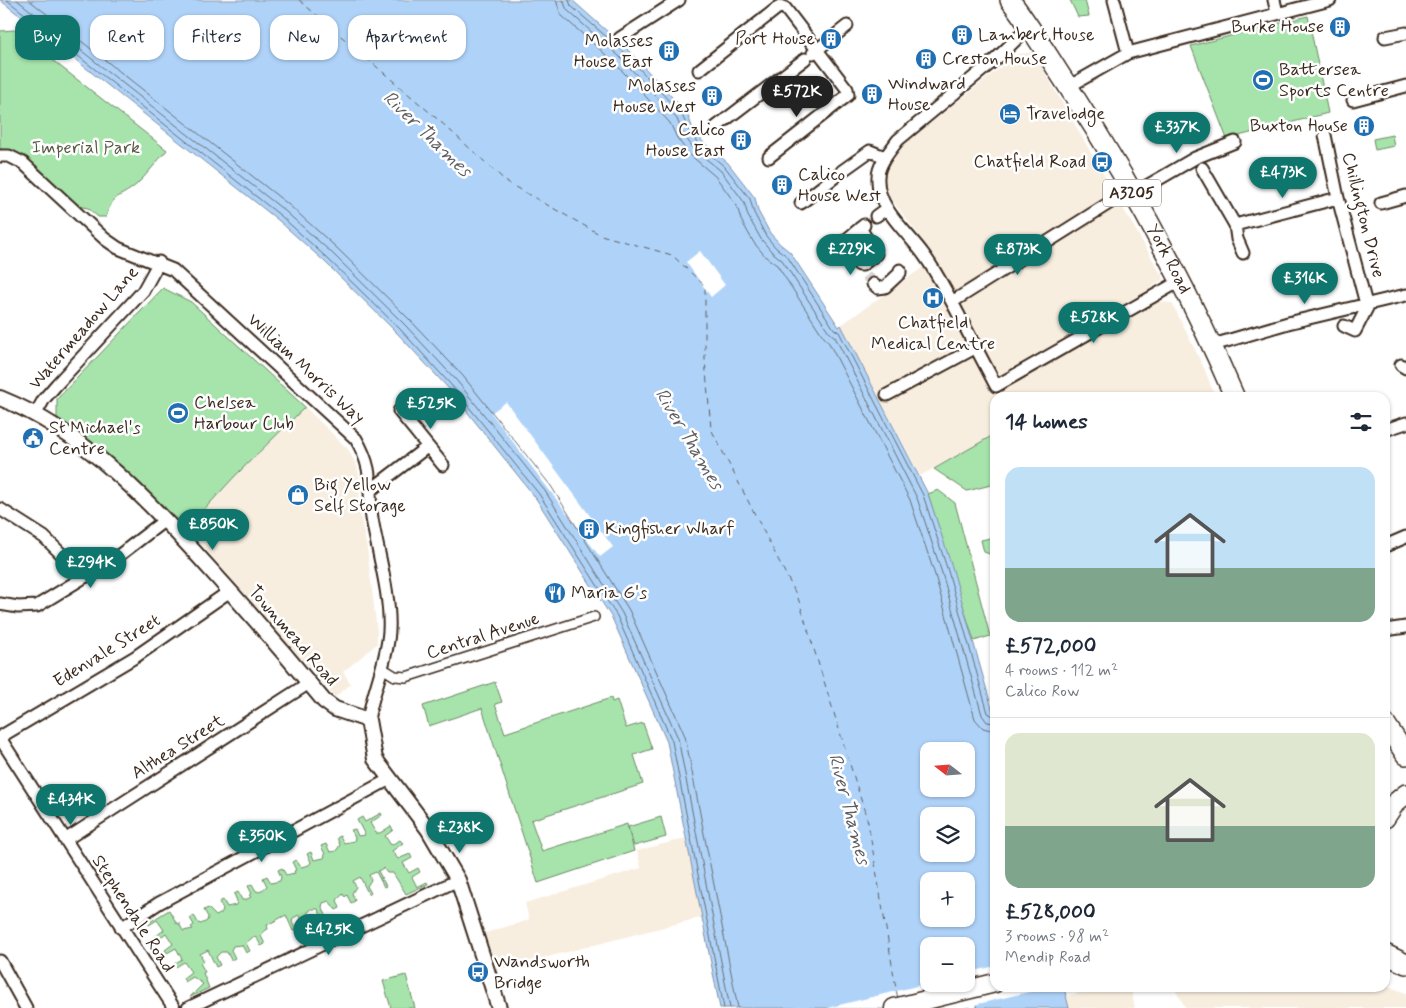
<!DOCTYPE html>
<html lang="en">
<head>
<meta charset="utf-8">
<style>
	:root { --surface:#fff; --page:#f6f6f7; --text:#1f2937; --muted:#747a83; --line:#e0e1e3; --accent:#0f766e }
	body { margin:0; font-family:Mynerve,sans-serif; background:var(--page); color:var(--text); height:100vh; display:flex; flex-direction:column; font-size:19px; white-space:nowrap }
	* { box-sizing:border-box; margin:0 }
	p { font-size:16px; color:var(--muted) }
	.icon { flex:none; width:28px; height:28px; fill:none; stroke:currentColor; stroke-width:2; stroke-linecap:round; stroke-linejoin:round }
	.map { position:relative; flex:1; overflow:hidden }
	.sheet { position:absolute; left:990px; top:392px; width:400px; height:600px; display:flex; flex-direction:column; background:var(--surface); border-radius:15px; box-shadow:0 1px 4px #0004 }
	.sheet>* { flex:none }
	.guide { position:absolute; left:15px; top:15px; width:475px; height:45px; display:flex; gap:10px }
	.needle { width:32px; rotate:287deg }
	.controls { position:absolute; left:920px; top:742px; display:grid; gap:10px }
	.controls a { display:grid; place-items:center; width:55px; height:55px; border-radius:10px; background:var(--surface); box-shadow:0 1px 4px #0004; font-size:25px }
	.price { position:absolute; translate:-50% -42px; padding:0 11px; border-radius:18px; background:var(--accent); color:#fff; font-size:16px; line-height:32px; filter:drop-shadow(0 1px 2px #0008) }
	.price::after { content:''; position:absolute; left:50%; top:30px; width:15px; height:11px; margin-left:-8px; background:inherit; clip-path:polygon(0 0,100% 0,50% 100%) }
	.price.active { background:#222; color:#fff }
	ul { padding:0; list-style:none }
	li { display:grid; align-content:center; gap:10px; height:265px; padding:0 15px }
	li+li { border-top:1px solid var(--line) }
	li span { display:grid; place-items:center; height:155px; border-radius:15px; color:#555 }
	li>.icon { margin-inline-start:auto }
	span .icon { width:90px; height:90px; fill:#fffc; stroke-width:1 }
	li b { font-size:21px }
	h2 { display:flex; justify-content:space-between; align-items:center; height:60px; padding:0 15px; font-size:21px }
	.pill { padding:0 18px; border-radius:15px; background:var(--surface); box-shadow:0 1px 4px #0004; font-size:18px; line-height:45px }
	.pill.active { background:var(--accent); color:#fff }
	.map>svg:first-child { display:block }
	.built { fill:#f8eee0 }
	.green { fill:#a6e4ac; stroke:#708765 }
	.water { fill:#afd3f8; stroke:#818fa1; fill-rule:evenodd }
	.pier { fill:#fff }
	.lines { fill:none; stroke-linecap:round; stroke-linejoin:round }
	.shore { stroke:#696e75; stroke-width:1 }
	.ferry { stroke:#5e5d5f; stroke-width:1; stroke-dasharray:6 5; stroke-linecap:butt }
	.minor-tunnel { stroke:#d8d4d2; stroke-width:11; stroke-dasharray:11 5.5; stroke-linecap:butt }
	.pedestrian-casing { stroke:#3b2a1e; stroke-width:12 }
	.minor-casing { stroke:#3b2a1e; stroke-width:15 }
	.tertiary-casing { stroke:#3b2a1e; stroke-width:18 }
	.primary-casing { stroke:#3b2a1e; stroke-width:21 }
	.trunk-casing { stroke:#3b2a1e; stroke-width:22 }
	.pedestrian { stroke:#fff; stroke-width:9 }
	.minor { stroke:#fff; stroke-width:11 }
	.tertiary { stroke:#fff; stroke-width:14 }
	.primary { stroke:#fff; stroke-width:18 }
	.trunk { stroke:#fff; stroke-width:19 }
	.labels { text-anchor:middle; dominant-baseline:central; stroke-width:5; stroke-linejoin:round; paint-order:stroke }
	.shield { fill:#fff; stroke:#766a62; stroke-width:1 }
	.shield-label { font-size:16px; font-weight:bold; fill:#3b2a1e }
	.poi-label { font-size:18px; fill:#3b2a1e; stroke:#fff; text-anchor:start }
	.park-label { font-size:18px; fill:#565842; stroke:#fff }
	.street-label { font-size:18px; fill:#3b2a1e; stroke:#fff }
	.water-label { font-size:19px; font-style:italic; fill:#5e5d5f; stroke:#fff }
</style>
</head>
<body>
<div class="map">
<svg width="1406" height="1008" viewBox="0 0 1406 1008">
	<rect width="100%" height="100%" fill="#fff"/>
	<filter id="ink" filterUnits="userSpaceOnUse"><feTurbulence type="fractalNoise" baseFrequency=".02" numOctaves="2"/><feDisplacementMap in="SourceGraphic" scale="10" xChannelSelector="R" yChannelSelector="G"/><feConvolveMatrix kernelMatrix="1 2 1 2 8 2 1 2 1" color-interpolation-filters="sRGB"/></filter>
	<g filter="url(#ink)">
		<!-- built -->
		<path class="built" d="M 1033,52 L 1164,279 L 1153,286 L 1161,302 L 1172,303 L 1205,370 L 1215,397 L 995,398 L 995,434 L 920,476 L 841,325 L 936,258 L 885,191 L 885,173 L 901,147 L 1017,54 Z
			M 305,407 L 348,449 L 357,466 L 360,479 L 359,508 L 367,548 L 377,631 L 377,644 L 343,672 L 351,684 L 335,697 L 187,528 L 235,476 Z
			M 686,838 L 703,917 L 497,970 L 485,933 L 529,920 L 525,903 L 641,868 L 637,851 Z
			M 1385,985 L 1406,993 L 1406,1008 L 1186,1008 L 1174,988 L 1385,988 Z
			M 1100,988 L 1131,988 L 1135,1008 L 1069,1008 L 1067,996 Z"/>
		<!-- green -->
		<path class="green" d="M 1070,0 L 1085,0 L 1089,16 L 1078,17 Z
			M 1308,16 L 1328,113 L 1227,139 L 1191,46 Z
			M 14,30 L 167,150 C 157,161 147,175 136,185 C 119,199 113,193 106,217 L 98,217 L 88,208 L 77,206 L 19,154 L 10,150 L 0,149 L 0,31 Z
			M 1392,135 L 1394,146 L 1375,150 L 1373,139 Z
			M 163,288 L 191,302 L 305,407 L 235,476 L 187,528 L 117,463 L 57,418 L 57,399 Z
			M 995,434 L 995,484 L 967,491 L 934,469 Z
			M 938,490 L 955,503 L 990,636 L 974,641 L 928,494 Z
			M 995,537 L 995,556 L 984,552 L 981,540 Z
			M 495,682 L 502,702 L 495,704 L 505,733 L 611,698 L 612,702 L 617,700 L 626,728 L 643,723 L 652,749 L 634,755 L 643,784 L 531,820 L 542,851 L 627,824 L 634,851 L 538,883 L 482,708 L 429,726 L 423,706 Z
			M 381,813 L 382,815 L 370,823 L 376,833 L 380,833 L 391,826 L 393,830 L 385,836 L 391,845 L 400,840 L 403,843 L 392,851 L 398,859 L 410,854 L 412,858 L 403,863 L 409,873 L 418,868 L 420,872 L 412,877 L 417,887 L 427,882 L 428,884 L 406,894 L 393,873 L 387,873 L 383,868 L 378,871 L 386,886 L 384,887 L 376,872 L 369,875 L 371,880 L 367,886 L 371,893 L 369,895 L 360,877 L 353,881 L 356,887 L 352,893 L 355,901 L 351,903 L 347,895 L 345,897 L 343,894 L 337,900 L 340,908 L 336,910 L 329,901 L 323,903 L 322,907 L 326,915 L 322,917 L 318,909 L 311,909 L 307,914 L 311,922 L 306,924 L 303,917 L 300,918 L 299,915 L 293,918 L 292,922 L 296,930 L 293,931 L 286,915 L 267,925 L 268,929 L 263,932 L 261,936 L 265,944 L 261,946 L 257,938 L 253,937 L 246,943 L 250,951 L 246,953 L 242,945 L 233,946 L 231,950 L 235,958 L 231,960 L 227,952 L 221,952 L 216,957 L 220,965 L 216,967 L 208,950 L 200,954 L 204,961 L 200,963 L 205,972 L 203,973 L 209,988 L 190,997 L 203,984 L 193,977 L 185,982 L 183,978 L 191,972 L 184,962 L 176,967 L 174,964 L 182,959 L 176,948 L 167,953 L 165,950 L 173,944 L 166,933 L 158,939 L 156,936 L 164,930 L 157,920 L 149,925 L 148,923 L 169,910 L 177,924 L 179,923 L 183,931 L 193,929 L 191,927 L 194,925 L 190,918 L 194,915 L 198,923 L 201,924 L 207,921 L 208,917 L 204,910 L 208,908 L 216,916 L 222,913 L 223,909 L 219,902 L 223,900 L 227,907 L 236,905 L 237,901 L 234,894 L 238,892 L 242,900 L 245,900 L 251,897 L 249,895 L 252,894 L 248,886 L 252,884 L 256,891 L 260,892 L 267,886 L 263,878 L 267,876 L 271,883 L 280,881 L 281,877 L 278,870 L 282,868 L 286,875 L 295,873 L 294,871 L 296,870 L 292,862 L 296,860 L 301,867 L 309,865 L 311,862 L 307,854 L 311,852 L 314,860 L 324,858 L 325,854 L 321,846 L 326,844 L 330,852 L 336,851 L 340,845 L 337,838 L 340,836 L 344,843 L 354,841 L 355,838 L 351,830 L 355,829 L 358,836 L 365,835 L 357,820 L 362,817 L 365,822 Z
			M 661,817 L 666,837 L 634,846 L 628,827 Z
			M 406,975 L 415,1008 L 391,1008 L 383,981 Z"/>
		<!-- water -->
		<path class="water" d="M 0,0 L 572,0 L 627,49 L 687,113 L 693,129 L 703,142 L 728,163 L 755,198 L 758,211 L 770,233 L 780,244 L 790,252 L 839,327 L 841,325 L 928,494 L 953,570 L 995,719 L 995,988 L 1064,988 L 1069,1008 L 977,1008 L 969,976 L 966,973 L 966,946 L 929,946 L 929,984 L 964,984 L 970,1008 L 720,1008 L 667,742 L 612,618 L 535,497 L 449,389 L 397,333 L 325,262 L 278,220 ZM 929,751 L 966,751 L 966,789 L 929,789 ZM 929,816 L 966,816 L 966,854 L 929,854 ZM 929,881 L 966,881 L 966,919 L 929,919 Z"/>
		<!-- pier -->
		<path class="pier" d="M 700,251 L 725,285 L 711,297 L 686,262 Z
			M 506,402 L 613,547 L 600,557 L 491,413 Z
			M 995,966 L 995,988 L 1045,988 L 974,1005 L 966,973 Z
			M 929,983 L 966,983 L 972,1006 L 963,1008 L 827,1008 Z"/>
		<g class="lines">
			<!-- shore -->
			<path class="shore" d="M 7,0 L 281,216 L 328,259 L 400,329 L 452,386 L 539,494 L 617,616 L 672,741 L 724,1008
				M 17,0 L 285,211 L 333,254 L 405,325 L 457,381 L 545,491 L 622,613 L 678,738 L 730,1008
				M 29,0 L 289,205 L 338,249 L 410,320 L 463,376 L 551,486 L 629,610 L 685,736 L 738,1008
				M 556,0 L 561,15 L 614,62 L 670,123 L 677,138 L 689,154 L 716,177 L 737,206 L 741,220 L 754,243 L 767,258 L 777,265 L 823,336 L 829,343 L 910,500 L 935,575 L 975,719 L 983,728 L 995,731
				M 563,0 L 567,10 L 620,57 L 677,119 L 683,134 L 694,149 L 721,171 L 744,202 L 748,216 L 761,239 L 772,252 L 782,260 L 829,332 L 835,337 L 917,498 L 942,573 L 982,715 L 987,722 L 995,723
				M 569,0 L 571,6 L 624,52 L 682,115 L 689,131 L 699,145 L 725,167 L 750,199 L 754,213 L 766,236 L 776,248 L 787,256 L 834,329 L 839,332 L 923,495 L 948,571 L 988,713 L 995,717"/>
			<!-- ferry -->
			<path class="ferry" d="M 299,0 L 442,123 L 508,183 L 601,235 L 672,255 L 705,286 L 705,360 L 711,429 L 798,598 L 868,822 L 898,1000"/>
			<!-- minor-tunnel -->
			<path class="minor-tunnel" d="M 866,275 L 873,284"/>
			<!-- pedestrian casing -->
			<g class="pedestrian-casing">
				<path id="pedestrian" d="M 382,668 L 395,676 L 406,677 L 594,617"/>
			</g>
			<!-- minor casing -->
			<g class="minor-casing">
				<path id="minor" d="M 1114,0 L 1128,53
					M 1274,0 L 1277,13
					M 1385,37 L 1406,33
					M 620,38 L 679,0
					M 813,53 L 847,26
					M 699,70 L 780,6 L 785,8 L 847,89 L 848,95 L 769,157
					M 1068,87 L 1128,53 L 1330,0
					M 1353,100 L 1406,86
					M 716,127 L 805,59
					M 1325,135 L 1338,198 L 1366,304
					M 0,156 L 9,156 L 23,163 L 105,239 L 118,248 L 173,270 L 356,439 C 377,475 366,490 373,524 C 379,557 391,598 389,631 C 387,662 373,690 368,720
					M 1202,168 L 1235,225 L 1237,239 L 1243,253
					M 842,171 L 870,151 L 885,157
					M 1130,190 L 952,302 L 996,386 L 1180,281
					M 1133,194 L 1195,158 L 1235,142
					M 801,203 L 836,176
					M 1381,203 L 1406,196
					M 876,216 L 887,208
					M 1235,225 L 1338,198
					M 860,228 L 876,254 L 862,265 L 859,265 L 848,253 L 846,240 L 864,225
					M 873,284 L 878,288 L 885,287 L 900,273 L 900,270
					M 952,302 C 943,286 935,270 924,255 C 908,232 876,208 878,177 C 878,164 890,151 898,140 L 997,58 L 1030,26
					M 1344,326 L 1355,331 L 1369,304
					M 1213,345 L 1288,323 L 1406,295
					M 1401,365 L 1406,368
					M 887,395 L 975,348
					M 399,411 L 443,465
					M 35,415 L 44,399 L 57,384 L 143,291 L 159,262
					M 1385,430 L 1406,423
					M 372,489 L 427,447
					M 0,509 L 44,537 L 85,577
					M 1385,546 L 1406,537
					M 0,604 L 18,607 L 37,606 L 117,557 L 165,520
					M 1385,630 L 1406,627
					M 0,737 L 135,657 L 230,591
					M 0,738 L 174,1008
					M 65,840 L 309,683
					M 121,928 L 159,903 L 390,779
					M 0,961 L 26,1008
					M 188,1008 L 458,880"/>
			</g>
			<!-- tertiary casing -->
			<g class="tertiary-casing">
				<path id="tertiary" d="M 0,398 C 85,432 150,502 210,569 C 249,612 287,656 324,701 L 335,709 L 368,720 L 375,759 L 428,829 L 458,880 L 499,1008"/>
			</g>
			<!-- primary casing -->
			<g class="primary-casing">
				<path id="primary" d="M 894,1008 L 995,983"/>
			</g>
			<!-- trunk casing -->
			<g class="trunk-casing">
				<g id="trunk">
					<path id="s1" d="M 1010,0 C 1032,28 1049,58 1069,88 C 1132,185 1189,291 1235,398"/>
					<path d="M 1385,723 L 1406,755"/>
					<path d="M 1385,818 L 1395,803 L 1406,794"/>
					<path d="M 1385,954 L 1406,964"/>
				</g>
			</g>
			<!-- pedestrian -->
			<use href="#pedestrian" class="pedestrian"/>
			<!-- minor -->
			<use href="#minor" class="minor"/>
			<!-- tertiary -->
			<use href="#tertiary" class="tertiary"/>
			<!-- primary -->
			<use href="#primary" class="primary"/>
			<!-- trunk -->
			<use href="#trunk" class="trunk"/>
		</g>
	</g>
	<!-- icons -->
	<defs>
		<g id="building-disc" transform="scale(1.125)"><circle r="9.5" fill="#1f6fb2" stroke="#fff"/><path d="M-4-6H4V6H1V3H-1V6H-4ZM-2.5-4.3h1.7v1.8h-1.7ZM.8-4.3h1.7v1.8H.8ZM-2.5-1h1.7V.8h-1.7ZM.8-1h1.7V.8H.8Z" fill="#fff"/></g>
		<g id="stadium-disc" transform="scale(1.125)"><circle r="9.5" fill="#1f6fb2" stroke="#fff"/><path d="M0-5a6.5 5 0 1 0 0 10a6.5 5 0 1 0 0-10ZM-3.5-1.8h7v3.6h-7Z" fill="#fff"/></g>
		<g id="hotel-disc" transform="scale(1.125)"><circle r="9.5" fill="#1f6fb2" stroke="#fff"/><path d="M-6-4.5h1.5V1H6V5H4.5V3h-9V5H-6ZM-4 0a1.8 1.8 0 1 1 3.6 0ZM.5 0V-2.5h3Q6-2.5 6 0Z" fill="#fff"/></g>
		<g id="bus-disc" transform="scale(1.125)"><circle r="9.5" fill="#1f6fb2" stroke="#fff"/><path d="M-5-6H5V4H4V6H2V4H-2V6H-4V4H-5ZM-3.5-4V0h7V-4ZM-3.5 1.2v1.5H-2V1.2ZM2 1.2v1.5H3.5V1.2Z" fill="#fff"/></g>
		<g id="hospital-disc" transform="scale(1.125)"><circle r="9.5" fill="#1f6fb2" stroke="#fff"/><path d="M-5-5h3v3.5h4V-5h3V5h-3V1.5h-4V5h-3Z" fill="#fff"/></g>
		<g id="civic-disc" transform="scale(1.125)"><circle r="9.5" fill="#1f6fb2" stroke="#fff"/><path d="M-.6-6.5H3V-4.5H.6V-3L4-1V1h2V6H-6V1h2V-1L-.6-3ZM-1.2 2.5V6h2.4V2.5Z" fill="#fff"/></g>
		<g id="shop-disc" transform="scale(1.125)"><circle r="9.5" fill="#1f6fb2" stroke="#fff"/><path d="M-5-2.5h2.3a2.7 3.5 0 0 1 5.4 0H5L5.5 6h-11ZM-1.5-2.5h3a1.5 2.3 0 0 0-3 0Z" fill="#fff"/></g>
		<g id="restaurant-disc" transform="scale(1.125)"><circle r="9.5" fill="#1f6fb2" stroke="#fff"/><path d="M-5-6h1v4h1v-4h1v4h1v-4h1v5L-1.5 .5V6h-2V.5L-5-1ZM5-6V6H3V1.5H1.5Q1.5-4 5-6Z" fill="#fff"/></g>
	</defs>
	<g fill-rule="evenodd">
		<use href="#building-disc" x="1340" y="27"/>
		<use href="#building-disc" x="962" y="35"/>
		<use href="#building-disc" x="831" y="39"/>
		<use href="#building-disc" x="669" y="51"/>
		<use href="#building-disc" x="926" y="59"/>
		<use href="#stadium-disc" x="1263" y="80"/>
		<use href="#building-disc" x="872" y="94"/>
		<use href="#building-disc" x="712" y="96"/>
		<use href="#hotel-disc" x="1010" y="114"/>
		<use href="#building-disc" x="1364" y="126"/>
		<use href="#building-disc" x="741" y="140"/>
		<use href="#bus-disc" x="1102" y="162"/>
		<use href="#building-disc" x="782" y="185"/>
		<use href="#hospital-disc" x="933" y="298"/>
		<use href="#stadium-disc" x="178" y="413"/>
		<use href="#civic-disc" x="33" y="438"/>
		<use href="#shop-disc" x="298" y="495"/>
		<use href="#building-disc" x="589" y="529"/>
		<use href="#restaurant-disc" x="555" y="593"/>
		<use href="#bus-disc" x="478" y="972"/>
	</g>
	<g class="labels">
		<!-- shield labels -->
		<rect class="shield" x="1103" y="179.5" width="58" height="27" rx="4"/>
		<g class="shield-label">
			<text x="1132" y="193">A3205</text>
		</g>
		<!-- poi labels -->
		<g class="poi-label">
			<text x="1324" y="27" text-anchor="end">Burke House</text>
			<text x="978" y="35">Lambert House</text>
			<text x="815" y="39" text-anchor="end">Port House</text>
			<text x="653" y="41" text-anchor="end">Molasses<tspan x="653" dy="21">House East</tspan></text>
			<text x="942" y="59">Creston House</text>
			<text x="1279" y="70">Battersea<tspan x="1279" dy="21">Sports Centre</tspan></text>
			<text x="888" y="84">Windward<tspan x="888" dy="21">House</tspan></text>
			<text x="696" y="86" text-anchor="end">Molasses<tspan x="696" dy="21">House West</tspan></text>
			<text x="1026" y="114">Travelodge</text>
			<text x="1348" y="126" text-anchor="end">Buxton House</text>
			<text x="725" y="130" text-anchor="end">Calico<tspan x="725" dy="21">House East</tspan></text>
			<text x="1086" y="162" text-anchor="end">Chatfield Road</text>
			<text x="798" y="175">Calico<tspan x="798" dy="21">House West</tspan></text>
			<text x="933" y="323" text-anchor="middle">Chatfield<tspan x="933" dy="21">Medical Centre</tspan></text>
			<text x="194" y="403">Chelsea<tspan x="194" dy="21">Harbour Club</tspan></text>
			<text x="49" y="428">St Michael's<tspan x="49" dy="21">Centre</tspan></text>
			<text x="314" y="485">Big Yellow<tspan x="314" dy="21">Self Storage</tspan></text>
			<text x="605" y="529">Kingfisher Wharf</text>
			<text x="571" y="593">Maria G's</text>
			<text x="494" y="962">Wandsworth<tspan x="494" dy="21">Bridge</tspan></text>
		</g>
		<!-- park labels -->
		<g class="park-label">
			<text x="86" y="148">Imperial Park</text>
		</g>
		<!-- street labels -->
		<g class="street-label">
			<text transform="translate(1363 215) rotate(76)">Chillington Drive</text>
			<text stroke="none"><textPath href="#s1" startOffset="304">York Road</textPath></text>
			<text transform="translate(84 328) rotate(-49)">Watermeadow Lane</text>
			<text transform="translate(306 369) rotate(43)">William Morris Way</text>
			<text transform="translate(293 636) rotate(49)">Townmead Road</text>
			<text transform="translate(483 636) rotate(-18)">Central Avenue</text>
			<text transform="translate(107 651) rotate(-32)">Edenvale Street</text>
			<text transform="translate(178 747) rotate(-32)">Althea Street</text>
			<text transform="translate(133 914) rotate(57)">Stephendale Road</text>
		</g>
		<!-- water labels -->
		<g class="water-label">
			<text transform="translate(427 134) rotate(44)">River Thames</text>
			<text transform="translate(689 439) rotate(59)">River Thames</text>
			<text transform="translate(849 809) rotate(75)">River Thames</text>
		</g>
	</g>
</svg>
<div class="controls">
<a><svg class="needle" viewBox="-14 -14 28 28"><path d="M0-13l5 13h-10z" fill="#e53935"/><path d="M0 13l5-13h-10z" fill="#747a83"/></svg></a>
<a><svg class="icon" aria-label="layers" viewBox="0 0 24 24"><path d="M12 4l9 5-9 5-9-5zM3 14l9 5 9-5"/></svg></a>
<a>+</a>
<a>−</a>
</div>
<b class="price active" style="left:797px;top:118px">£572K</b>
<b class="price" style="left:1177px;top:154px">£337K</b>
<b class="price" style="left:1283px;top:199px">£473K</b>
<b class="price" style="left:851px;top:276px">£229K</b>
<b class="price" style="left:1018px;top:276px">£873K</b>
<b class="price" style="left:1305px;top:305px">£316K</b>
<b class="price" style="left:1094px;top:344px">£528K</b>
<b class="price" style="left:431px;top:430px">£525K</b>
<b class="price" style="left:213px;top:551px">£850K</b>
<b class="price" style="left:91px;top:589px">£294K</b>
<b class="price" style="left:71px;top:826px">£434K</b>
<b class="price" style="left:460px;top:854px">£238K</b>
<b class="price" style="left:262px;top:863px">£350K</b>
<b class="price" style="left:329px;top:956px">£425K</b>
<div class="guide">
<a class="pill active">Buy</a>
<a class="pill">Rent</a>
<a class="pill">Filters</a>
<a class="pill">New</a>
<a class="pill">Apartment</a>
</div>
<section class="sheet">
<h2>14 homes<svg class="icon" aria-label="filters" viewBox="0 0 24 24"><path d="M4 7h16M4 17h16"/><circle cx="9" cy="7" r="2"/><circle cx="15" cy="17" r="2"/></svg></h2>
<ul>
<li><span style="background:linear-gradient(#bfe0f5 65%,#7fa58c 0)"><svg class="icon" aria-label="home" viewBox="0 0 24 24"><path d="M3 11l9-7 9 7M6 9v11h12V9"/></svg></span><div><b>£572,000</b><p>4 rooms · 112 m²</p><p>Calico Row</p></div></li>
<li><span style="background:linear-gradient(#dfe7d0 60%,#7fa58c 0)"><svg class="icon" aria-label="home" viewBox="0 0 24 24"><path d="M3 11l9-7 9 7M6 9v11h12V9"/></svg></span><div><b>£528,000</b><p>3 rooms · 98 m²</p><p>Mendip Road</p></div></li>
</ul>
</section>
</div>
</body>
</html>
